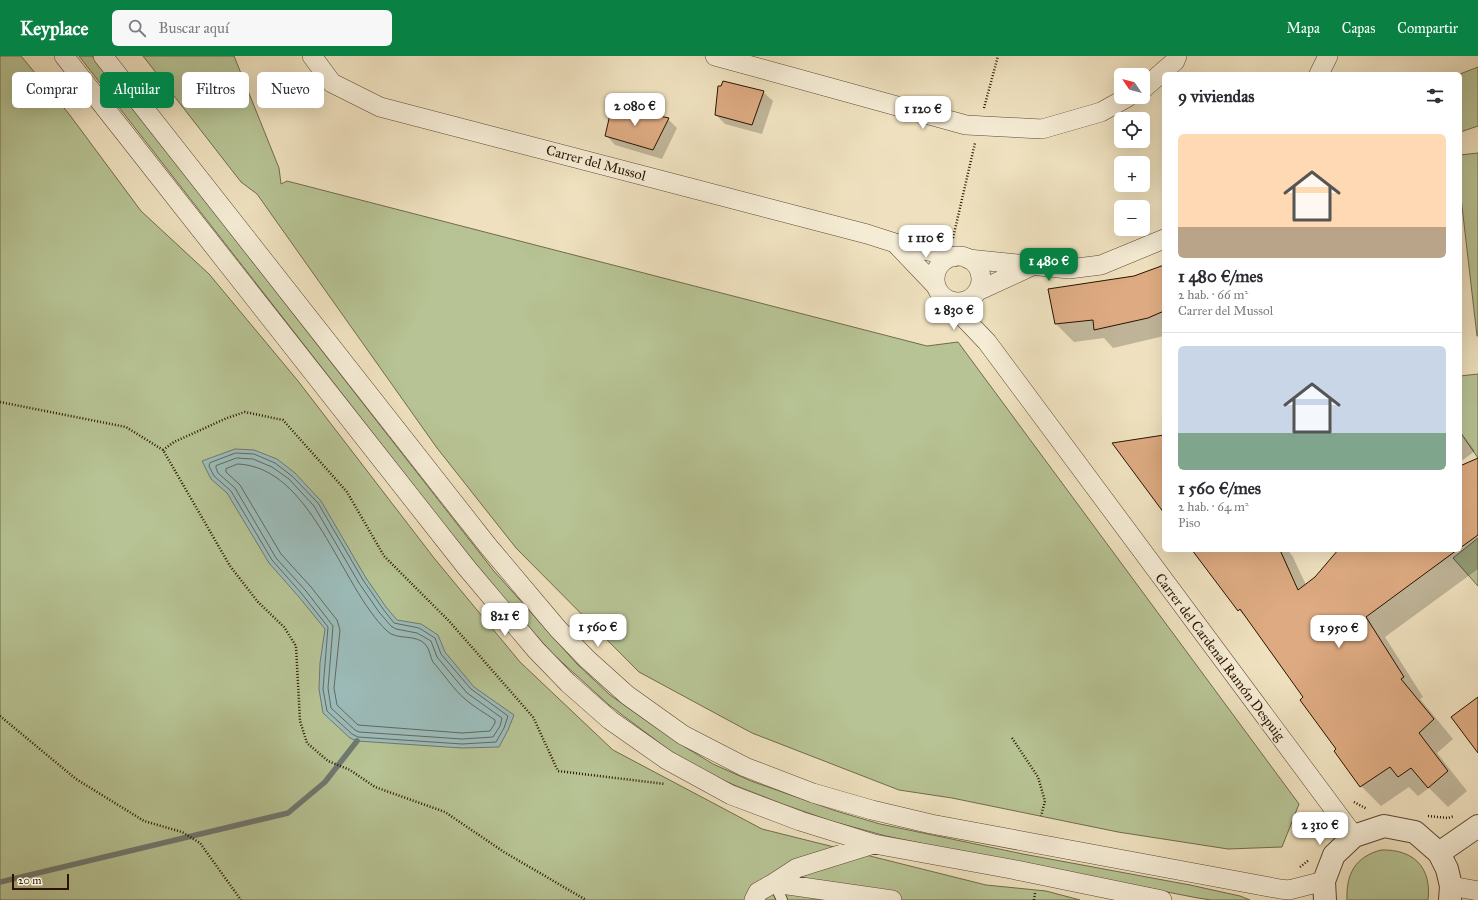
<!DOCTYPE html>
<html lang="es">
<head>
<meta charset="utf-8">
<style>
	:root { --surface:#fff; --page:#f7f7f7; --text:#2b2b33; --muted:#7c7c81; --line:#e1e1e2; --accent:#0b8043 }
	body { margin:0; font-family:"IM FELL Great Primer",serif; background:var(--page); color:var(--text); height:100vh; display:flex; flex-direction:column; font-size:15px; white-space:nowrap }
	* { box-sizing:border-box; margin:0 }
	p { font-size:13px; color:var(--muted) }
	.icon { flex:none; width:22px; height:22px; fill:none; stroke:currentColor; stroke-width:2; stroke-linecap:round; stroke-linejoin:round }
	.map { position:relative; flex:1; overflow:hidden }
	.details { position:absolute; left:1162px; top:16px; width:300px; height:480px; display:flex; flex-direction:column; background:var(--surface); border-radius:6px; box-shadow:0 4px 16px #0002 }
	.details>* { flex:none }
	.hud { position:absolute; left:12px; top:16px; width:380px; height:36px; display:flex; gap:8px }
	.needle { width:26px; rotate:305deg }
	.tools { position:absolute; left:1114px; top:12px; display:grid; gap:8px }
	.tools a { display:grid; place-items:center; width:36px; height:36px; border-radius:6px; background:var(--surface); box-shadow:0 4px 16px #0002; font-size:20px }
	.scale { position:absolute; left:12px; bottom:10px; width:57px; box-sizing:border-box; padding-left:4px; border:2px solid #2b1300; border-top:0; font-size:11px; line-height:14px; white-space:nowrap; color:#2b1300; -webkit-text-stroke:3px #f5ecd5; paint-order:stroke }
	.price { position:absolute; translate:-50% -34px; padding:0 9px; border-radius:8px; background:#fff; color:#222; font-size:13px; line-height:26px; filter:drop-shadow(0 1px 2px #0008) }
	.price::after { content:''; position:absolute; left:50%; top:24px; width:12px; height:9px; margin-left:-6px; background:inherit; clip-path:polygon(0 0,100% 0,50% 100%) }
	.price.selected { background:var(--accent); color:#fff }
	ul { padding:0; list-style:none }
	li { display:grid; align-content:center; gap:8px; height:212px; padding:0 16px }
	li+li { border-top:1px solid var(--line) }
	li span { display:grid; place-items:center; height:124px; border-radius:6px; color:#555 }
	li>.icon { margin-inline-start:auto }
	span .icon { width:72px; height:72px; fill:#fffc; stroke-width:1 }
	li b { font-size:17px }
	h2 { display:flex; justify-content:space-between; align-items:center; height:48px; padding:0 16px; font-size:17px }
	.chip { padding:0 14px; border-radius:6px; background:var(--surface); box-shadow:0 4px 16px #0002; font-size:14px; line-height:36px }
	.chip.selected { background:var(--accent); color:#fff }
	header { display:flex; align-items:center; gap:24px; box-sizing:border-box; height:56px; padding:0 20px; background:var(--accent); color:#fff }
	header strong { font-size:19px }
	nav { display:flex; gap:22px; margin-inline-start:auto; font-size:14px }
	.search { width:280px; height:36px; background:var(--page); display:flex; align-items:center; gap:10px; box-sizing:border-box; padding:0 14px; border-radius:6px; color:var(--muted); font-size:15px }
	.map>svg:first-child { display:block }
	.green { fill:#b7c394; stroke:#716b4a }
	.water { fill:#9cbcba; stroke:#6f7870 }
	.shadow { fill:#0003 }
	.lines { fill:none; stroke-linecap:round; stroke-linejoin:round }
	.shore { stroke:#64685d; stroke-width:1 }
	.stream { stroke:#6f7870; stroke-width:5.5 }
	.building { fill:#ddaa81; stroke:#2b1300 }
	.service-casing { stroke:#5c4630; stroke-width:12 }
	.minor-casing { stroke:#5c4630; stroke-width:20 }
	.tertiary-casing { stroke:#5c4630; stroke-width:24 }
	.path { stroke:#2b1300; stroke-width:2.5; stroke-dasharray:1 2; stroke-linecap:butt }
	.service { stroke:#f5ecd5; stroke-width:10 }
	.minor { stroke:#f5ecd5; stroke-width:19 }
	.tertiary { stroke:#f5ecd5; stroke-width:22 }
	.labels { text-anchor:middle; dominant-baseline:central; stroke-width:3; stroke-linejoin:round; paint-order:stroke }
	.street-label { font-size:14px; fill:#2b1300; stroke:#f5ecd5 }
</style>
</head>
<body>
<header>
<strong>Keyplace</strong>
<div class="search"><svg class="icon" aria-label="search" viewBox="0 0 24 24"><circle cx="10" cy="10" r="6"/><path d="M15 15l6 6"/></svg>Buscar aquí</div>
<nav><a>Mapa</a><a>Capas</a><a>Compartir</a></nav>
</header>
<div class="map">
<svg width="1478" height="844" viewBox="0 0 1478 844">
	<rect width="100%" height="100%" fill="#efe1bf"/>
	<filter id="stains"><feTurbulence type="fractalNoise" baseFrequency=".005" numOctaves="4"/><feColorMatrix values="0 0 0 0 .2 0 0 0 0 .09 0 0 0 0 .02 0 0 0 .5 -.17"/></filter>
	<radialGradient id="worn" r=".72"><stop offset=".6" stop-color="#630" stop-opacity="0"/><stop offset="1" stop-color="#630" stop-opacity=".3"/></radialGradient>
	<!-- green -->
	<path class="green" d="M 0,0 L 21,0 L 69,58 L 141,155 L 209,218 L 298,325 L 434,502 L 520,606 L 613,694 L 762,773 L 986,829 L 1046,835 L 1080,844 L 0,844 Z
		M 79,0 L 92,0 L 493,514 L 577,608 L 610,639 L 651,668 L 685,691 L 713,708 L 751,725 L 836,755 L 880,768 L 1023,798 L 1190,829 L 1240,840 L 1250,844 L 1211,844 L 1198,842 L 1022,808 L 886,780 L 831,765 L 780,747 L 734,729 L 697,712 L 669,694 L 609,649 L 553,598 L 495,534 Z
		M 143,0 L 234,0 L 279,112 L 281,128 L 287,125 L 927,290 L 958,286 L 1299,748 L 1282,791 L 1228,793 L 1118,776 L 952,742 L 899,734 L 752,677 L 639,616 L 516,492 L 437,392 L 257,138 L 241,126 Z
		M 1478,11 L 1478,70 L 1460,76 L 1460,18 Z
		M 1478,97 L 1478,280 L 1477,280 L 1460,133 L 1460,99 Z
		M 1478,318 L 1478,402 L 1460,376 L 1460,320 Z
		M 1478,482 L 1478,530 L 1453,502 Z
		M 1381,794 C 1413,793 1432,811 1428,844 L 1347,844 C 1346,818 1355,801 1381,794 Z"/>
	<!-- water -->
	<path class="water" d="M 235,393 L 254,394 L 277,403 L 295,417 L 321,445 L 366,522 L 386,551 L 397,564 L 421,568 L 438,579 L 445,596 L 474,631 L 514,659 L 508,674 L 499,691 L 462,692 L 357,685 L 350,682 L 323,657 L 319,633 L 320,607 L 325,573 L 299,541 L 269,507 L 227,437 L 211,423 L 202,405 Z"/>
	<!-- shadow -->
	<path class="shadow" d="M 763,36 L 773,45 L 762,78 L 725,68 L 716,59 Z
		M 668,63 L 677,72 L 662,103 L 615,89 L 606,79 Z
		M 1164,210 L 1164,280 L 1113,292 L 1104,282 L 1074,286 L 1056,268 L 1134,221 Z
		M 1460,375 L 1475,395 L 1460,406 Z
		M 1478,403 L 1478,513 L 1385,581 L 1423,641 L 1420,643 L 1453,683 L 1437,697 L 1467,735 L 1448,751 L 1429,732 L 1418,740 L 1409,731 L 1381,750 L 1361,730 L 1336,695 L 1338,693 L 1304,642 L 1250,566 L 1239,554 L 1193,494 L 1288,494 L 1293,501 L 1306,529 L 1316,522 L 1340,494 L 1460,494 L 1460,411 Z"/>
	<g class="lines">
		<!-- shore -->
		<path class="shore" d="M 236,397 L 254,398 L 275,407 L 292,420 L 318,447 L 363,524 L 383,553 L 394,567 L 419,572 L 435,582 L 441,598 L 471,633 L 508,660 L 504,672 L 496,686 L 462,688 L 358,681 L 352,678 L 327,655 L 323,633 L 328,571 L 302,538 L 272,504 L 231,435 L 214,420 L 209,410 L 210,407 Z
			M 237,402 L 253,403 L 272,411 L 289,423 L 314,450 L 359,527 L 379,556 L 391,570 L 396,573 L 417,577 L 431,585 L 437,601 L 467,637 L 502,662 L 500,670 L 493,681 L 462,683 L 359,676 L 355,674 L 331,652 L 328,632 L 333,570 L 306,535 L 276,502 L 235,432 L 218,417 L 216,412 L 216,410 Z
			M 238,408 C 312,411 340,530 387,575 C 397,585 416,577 426,589 C 430,594 430,601 433,606 C 442,616 455,635 465,643 C 474,651 485,657 495,664 L 495,667 L 490,675 L 462,677 L 358,669 L 337,649 L 334,632 L 340,574 L 337,564 L 311,531 L 281,498 L 240,429 L 226,416 L 226,413 Z"/>
		<!-- stream -->
		<path class="stream" d="M 0,826 L 288,757 L 325,726 L 357,685"/>
	</g>
	<!-- building -->
	<path class="building" d="M 723,25 L 764,35 L 752,69 L 715,59 L 718,30 L 721,30 Z
		M 612,50 L 669,62 L 653,94 L 605,80 Z
		M 1164,209 L 1164,255 L 1148,262 L 1094,274 L 1093,264 L 1055,268 L 1048,233 L 1134,220 Z
		M 1164,379 L 1164,457 L 1112,387 Z
		M 1478,402 L 1478,479 L 1460,492 L 1460,410 Z
		M 1192,494 L 1280,494 L 1298,534 L 1315,521 L 1338,494 L 1457,494 L 1366,561 L 1404,621 L 1401,623 L 1434,663 L 1419,677 L 1448,715 L 1428,732 L 1411,712 L 1398,721 L 1390,711 L 1360,731 L 1334,695 L 1336,693 L 1300,644 L 1303,641 L 1240,553 L 1238,555 Z
		M 1478,641 L 1478,697 L 1451,661 Z"/>
	<g class="lines">
		<!-- service casing -->
		<g class="service-casing">
			<path id="service" d="M 774,827 L 782,844"/>
		</g>
		<!-- minor casing -->
		<g class="minor-casing">
			<path id="minor" d="M 64,0 L 466,511 L 536,594 L 568,627 L 610,664 L 667,704 L 731,739 L 800,765 L 874,788 L 1011,813 L 1162,844
				M 103,0 L 488,490 L 558,573 L 587,603 L 627,639 L 683,679 L 745,711 L 813,737 L 872,754 L 931,768 L 1280,833 L 1289,834 L 1324,825
				M 312,0 L 332,27 L 380,51 L 867,178 L 895,187 L 954,201
				M 715,0 L 966,69 L 1042,73 L 1101,56 L 1128,41
				M 1319,18 L 1328,0
				M 1143,33 L 1175,5 L 1177,0
				M 895,187 L 936,230
				M935 223a23 23 0 1 1 46 0a23 23 0 1 1-46 0Z
				M 968,203 L 1069,213 L 1101,209 L 1164,183
				M 978,235 L 1032,210
				M 945,242 L 987,286 L 1354,780
				M 774,827 L 892,844
				M 1451,830 L 1478,835
				M 754,844 L 758,836 L 774,827 L 797,812 L 874,788"/>
		</g>
		<!-- tertiary casing -->
		<g class="tertiary-casing">
			<path id="tertiary" d="M 1439,797 L 1478,770
				M 1325,844 L 1324,825 L 1334,799 L 1354,780 L 1384,770 L 1415,776 L 1439,797 L 1447,813 L 1451,830 L 1450,844"/>
		</g>
		<!-- path -->
		<path class="path" d="M 984,52 L 998,0
			M 953,182 L 975,87
			M 0,346 L 126,371 L 163,394 L 230,510 L 258,546 L 284,571 L 296,590 L 300,665 L 307,687 L 328,705 L 350,714 L 375,731 L 445,756 L 504,796 L 586,844
			M 163,394 L 174,386 L 227,362 L 245,356 L 283,364 L 347,436 L 384,500 L 449,565 L 533,661 L 558,715 L 665,728
			M 0,660 L 76,723 L 144,765 L 182,776 L 200,787 L 241,844
			M 1012,682 L 1038,721 L 1045,745 L 1041,760
			M 1354,746 L 1367,753
			M 1428,760 L 1448,762 L 1454,760
			M 1318,766 L 1321,776 L 1318,784
			M 1300,811 L 1309,804
			M 1034,844 L 1035,837"/>
		<!-- service -->
		<use href="#service" class="service"/>
		<!-- minor -->
		<use href="#minor" class="minor"/>
		<!-- tertiary -->
		<use href="#tertiary" class="tertiary"/>
	</g>
	<g class="labels">
		<!-- street labels -->
		<g class="street-label">
			<text transform="translate(596 107) rotate(15)">Carrer del Mussol</text>
			<text transform="translate(1220 601) rotate(53)">Carrer del Cardenal Ramón Despuig</text>
		</g>
	</g>
	<rect width="100%" height="100%" filter="url(#stains)"/>
	<rect width="100%" height="100%" fill="url(#worn)"/>
</svg>
<div class="tools">
<a><svg class="needle" viewBox="-14 -14 28 28"><path d="M0-13l5 13h-10z" fill="#e53935"/><path d="M0 13l5-13h-10z" fill="#7c7c81"/></svg></a>
<a><svg class="icon" aria-label="locate" viewBox="0 0 24 24"><circle cx="12" cy="12" r="6"/><path d="M12 2v4M12 18v4M2 12h4M18 12h4"/></svg></a>
<a>+</a>
<a>−</a>
</div>
<div class="scale">20 m</div>
<b class="price" style="left:635px;top:71px">2 080 €</b>
<b class="price" style="left:923px;top:74px">1 120 €</b>
<b class="price" style="left:926px;top:203px">1 110 €</b>
<b class="price selected" style="left:1049px;top:226px">1 480 €</b>
<b class="price" style="left:954px;top:275px">2 830 €</b>
<b class="price" style="left:505px;top:581px">821 €</b>
<b class="price" style="left:598px;top:592px">1 560 €</b>
<b class="price" style="left:1339px;top:593px">1 950 €</b>
<b class="price" style="left:1320px;top:790px">2 310 €</b>
<div class="hud">
<a class="chip">Comprar</a>
<a class="chip selected">Alquilar</a>
<a class="chip">Filtros</a>
<a class="chip">Nuevo</a>
</div>
<section class="details">
<h2>9 viviendas<svg class="icon" aria-label="filters" viewBox="0 0 24 24"><path d="M4 7h16M4 17h16"/><circle cx="9" cy="7" r="2"/><circle cx="15" cy="17" r="2"/></svg></h2>
<ul>
<li><span style="background:linear-gradient(#ffd9b3 75%,#b9a48a 0)"><svg class="icon" aria-label="home" viewBox="0 0 24 24"><path d="M3 11l9-7 9 7M6 9v11h12V9"/></svg></span><div><b>1 480 €/mes</b><p>2 hab. · 66 m²</p><p>Carrer del Mussol</p></div></li>
<li><span style="background:linear-gradient(#c9d6e8 70%,#7fa58c 0)"><svg class="icon" aria-label="home" viewBox="0 0 24 24"><path d="M3 11l9-7 9 7M6 9v11h12V9"/></svg></span><div><b>1 560 €/mes</b><p>2 hab. · 64 m²</p><p>Piso</p></div></li>
</ul>
</section>
</div>
</body>
</html>
